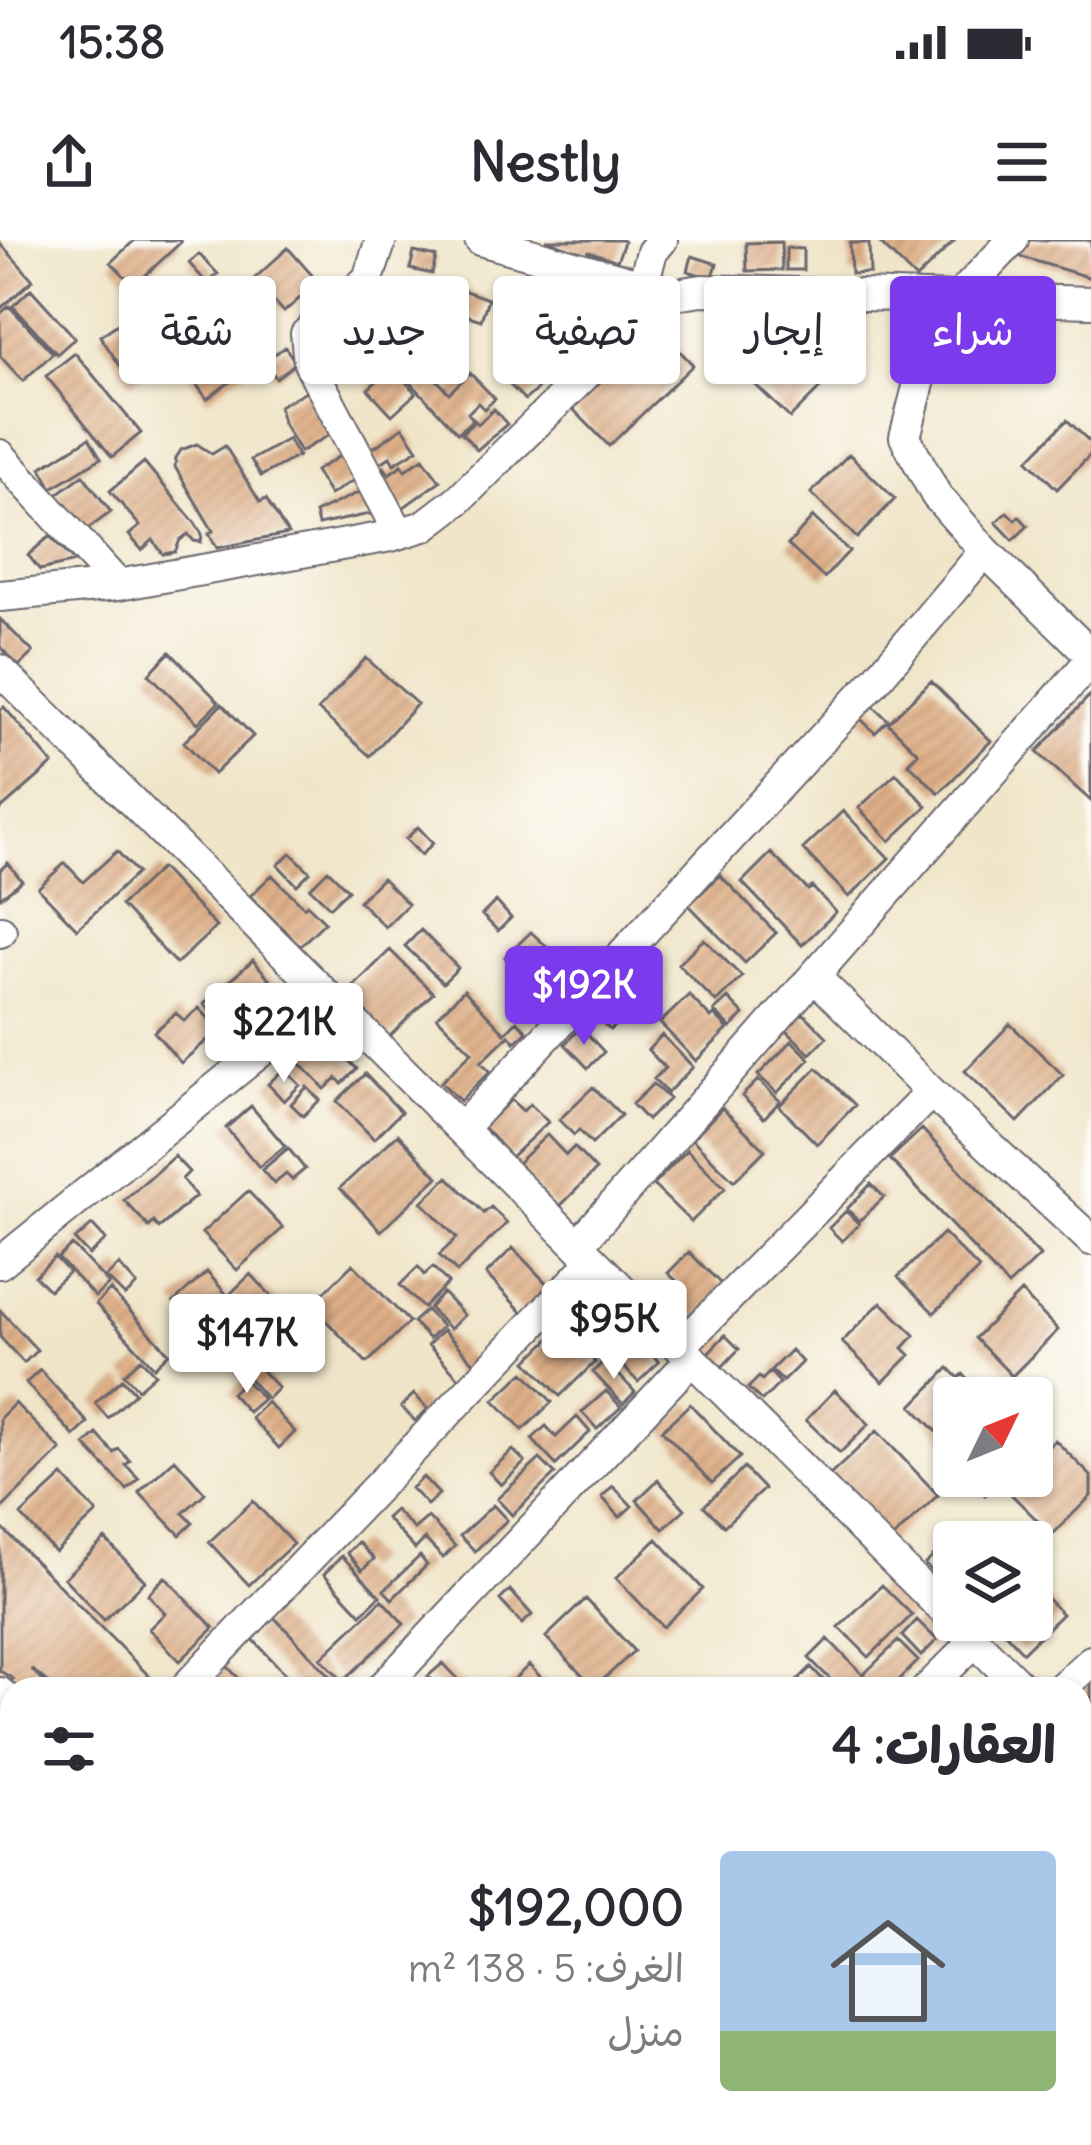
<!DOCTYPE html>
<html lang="ar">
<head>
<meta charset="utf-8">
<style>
	:root { --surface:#fff; --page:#f7f7f7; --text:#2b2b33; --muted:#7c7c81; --accent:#7c3aed }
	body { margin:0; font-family:Delius,"Playpen Sans Arabic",sans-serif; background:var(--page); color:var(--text); direction:rtl; height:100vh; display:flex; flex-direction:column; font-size:45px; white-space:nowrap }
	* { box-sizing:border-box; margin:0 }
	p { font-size:39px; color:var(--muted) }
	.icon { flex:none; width:66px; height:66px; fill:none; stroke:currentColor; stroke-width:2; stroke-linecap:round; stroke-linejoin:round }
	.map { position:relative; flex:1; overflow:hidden; direction:ltr }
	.drawer { position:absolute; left:0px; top:1437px; width:1092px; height:468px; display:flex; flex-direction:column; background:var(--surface); border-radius:36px 36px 0 0; box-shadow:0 3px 9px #0004; direction:rtl }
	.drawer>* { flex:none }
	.hud { position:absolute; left:36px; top:36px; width:1020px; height:108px; direction:rtl; display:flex; gap:24px }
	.needle { width:78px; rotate:47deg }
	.tools { position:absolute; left:933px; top:1137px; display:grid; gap:24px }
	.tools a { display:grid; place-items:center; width:120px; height:120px; border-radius:12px; background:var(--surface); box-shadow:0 3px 9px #0004; font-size:60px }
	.price { position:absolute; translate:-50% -102px; padding:0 27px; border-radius:12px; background:#fff; color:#222; font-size:39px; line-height:78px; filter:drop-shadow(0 3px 6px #0008) }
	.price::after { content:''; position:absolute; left:50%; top:72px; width:36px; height:27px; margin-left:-18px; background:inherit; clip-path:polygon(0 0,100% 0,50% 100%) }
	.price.active { background:var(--accent); color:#fff }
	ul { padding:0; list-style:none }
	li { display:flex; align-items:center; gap:36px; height:300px; padding:0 36px }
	li span { display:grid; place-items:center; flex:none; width:336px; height:240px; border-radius:12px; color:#555 }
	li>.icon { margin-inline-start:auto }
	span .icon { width:144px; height:144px; fill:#fffc; stroke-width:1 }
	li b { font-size:51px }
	h2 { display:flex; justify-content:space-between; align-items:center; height:144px; padding:0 36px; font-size:51px }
	.tag { padding:0 42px; border-radius:12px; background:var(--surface); box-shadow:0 3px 9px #0004; font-size:42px; line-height:108px }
	.tag.active { background:var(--accent); color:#fff }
	.status { display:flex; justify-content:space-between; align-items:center; height:84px; padding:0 60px; background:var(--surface); direction:ltr }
	.status svg { height:33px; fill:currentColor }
	header { display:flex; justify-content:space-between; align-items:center; height:156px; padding:0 36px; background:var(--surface); font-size:54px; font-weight:700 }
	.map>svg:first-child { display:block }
	.building { fill:url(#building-hatch) }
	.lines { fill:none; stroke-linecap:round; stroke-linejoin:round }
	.street-casing { stroke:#6a666d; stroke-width:34 }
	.street { stroke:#fff; stroke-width:30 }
</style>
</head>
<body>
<div class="status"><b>15:38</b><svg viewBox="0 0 49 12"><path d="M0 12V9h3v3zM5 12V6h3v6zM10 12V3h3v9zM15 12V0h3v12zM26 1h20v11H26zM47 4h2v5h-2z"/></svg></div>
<header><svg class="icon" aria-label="menu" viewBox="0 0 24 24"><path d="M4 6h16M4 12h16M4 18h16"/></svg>Nestly<svg class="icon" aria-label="share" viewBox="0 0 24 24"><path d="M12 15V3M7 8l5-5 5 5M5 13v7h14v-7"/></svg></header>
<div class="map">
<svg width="1091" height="1905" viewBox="0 0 1091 1905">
	<defs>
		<pattern id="building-hatch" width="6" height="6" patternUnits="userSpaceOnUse" patternTransform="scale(3)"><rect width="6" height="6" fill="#deaf87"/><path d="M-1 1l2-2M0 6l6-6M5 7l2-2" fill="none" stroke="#be9675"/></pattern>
	</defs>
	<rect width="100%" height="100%" fill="#fdfcf7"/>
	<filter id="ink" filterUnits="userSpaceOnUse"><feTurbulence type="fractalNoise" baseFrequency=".00833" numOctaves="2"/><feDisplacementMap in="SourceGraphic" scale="24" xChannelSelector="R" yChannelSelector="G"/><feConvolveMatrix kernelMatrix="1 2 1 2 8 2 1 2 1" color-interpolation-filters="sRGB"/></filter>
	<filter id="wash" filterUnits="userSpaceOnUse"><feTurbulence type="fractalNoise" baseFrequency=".004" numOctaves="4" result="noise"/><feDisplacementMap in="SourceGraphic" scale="48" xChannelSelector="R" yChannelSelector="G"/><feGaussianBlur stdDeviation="2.7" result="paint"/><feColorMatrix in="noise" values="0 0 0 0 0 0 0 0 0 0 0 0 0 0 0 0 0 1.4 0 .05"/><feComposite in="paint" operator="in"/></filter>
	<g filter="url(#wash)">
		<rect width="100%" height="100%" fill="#f0e5c9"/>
		<g id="blocks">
			<!-- building -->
			<path class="building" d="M 135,0 L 179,0 L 181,2 L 134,46 L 111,22 Z
				M 546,0 L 622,0 L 624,2 L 617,21 L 589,11 L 587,15 Z
				M 877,0 L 955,0 L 916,39 Z
				M 1029,0 L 1091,0 L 1091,38 L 1015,15 Z
				M 781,2 L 782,30 L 747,31 L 746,3 Z
				M 0,3 L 33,40 L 0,69 Z
				M 850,3 L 869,3 L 870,33 L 851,34 Z
				M 288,8 L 318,42 L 284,72 L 254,39 Z
				M 786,8 L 803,9 L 803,30 L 786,30 Z
				M 414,12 L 436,17 L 432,34 L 410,29 Z
				M 199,14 L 218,34 L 207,43 L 189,23 Z
				M 692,16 L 717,24 L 712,39 L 688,31 Z
				M 519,40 L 544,46 L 542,60 L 517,55 Z
				M 437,41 L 488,59 L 481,80 L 430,63 Z
				M 560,44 L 573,58 L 548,81 L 536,67 Z
				M 31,49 L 75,98 L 57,114 L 13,66 Z
				M 382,49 L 398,67 L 385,80 L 368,61 Z
				M 576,62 L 599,84 L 544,140 L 520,118 Z
				M 367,63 L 383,81 L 367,96 L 351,78 Z
				M 9,66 L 53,113 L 23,141 L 0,116 L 0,74 Z
				M 134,73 L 165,118 L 131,142 L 100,96 Z
				M 520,80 L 536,95 L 519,115 L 502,101 Z
				M 252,82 L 273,110 L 207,159 L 186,130 Z
				M 385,82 L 400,98 L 384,113 L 368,97 Z
				M 656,86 L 693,125 L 609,206 L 572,168 Z
				M 773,96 L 823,145 L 790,178 L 740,130 Z
				M 401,100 L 449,153 L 470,133 L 495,159 L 484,169 L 478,163 L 468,173 L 473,179 L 458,193 L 385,115 Z
				M 285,107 L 296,123 L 276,138 L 264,121 Z
				M 75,113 L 141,193 L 112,217 L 46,136 Z
				M 392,127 L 416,153 L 392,175 L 368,149 Z
				M 528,128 L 543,144 L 525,160 L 510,145 Z
				M 310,149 L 336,191 L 300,212 L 283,183 L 279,166 Z
				M 494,169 L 507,184 L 477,210 L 462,193 L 475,181 L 478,184 Z
				M 1067,180 L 1091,203 L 1091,214 L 1057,249 L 1028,220 Z
				M 403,187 L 418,209 L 394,224 L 390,217 L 378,225 L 369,211 Z
				M 89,198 L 101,218 L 52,248 L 41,228 Z
				M 288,199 L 298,216 L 261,236 L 251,220 Z
				M 197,204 L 212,214 L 225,206 L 260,262 L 266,259 L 288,294 L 217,308 L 209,294 L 213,291 L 175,227 L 176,218 L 181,210 Z
				M 343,214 L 357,238 L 330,255 L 315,231 Z
				M 849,214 L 895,259 L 857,298 L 811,253 Z
				M 423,218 L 440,241 L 396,273 L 371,237 L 384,227 L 389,234 L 402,225 L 405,230 Z
				M 144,222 L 195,283 L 202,294 L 201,302 L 194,301 L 188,294 L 180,300 L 175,312 L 163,314 L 153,300 L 142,310 L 129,295 L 140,286 L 110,251 Z
				M 83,235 L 111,272 L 84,292 L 56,255 Z
				M 364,250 L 379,272 L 318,285 L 315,273 Z
				M 1007,272 L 1015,280 L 1019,276 L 1028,286 L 1013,300 L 996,282 Z
				M 813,277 L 849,311 L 824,338 L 788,305 Z
				M 50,296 L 75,322 L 40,330 L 28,315 Z
				M 0,379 L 33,412 L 19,426 L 0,407 Z
				M 170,412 L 219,462 L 198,483 L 149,434 Z
				M 366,418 L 417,464 L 370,516 L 318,470 Z
				M 931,441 L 991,501 L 939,553 L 908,523 L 918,513 L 888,483 Z
				M 1091,454 L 1091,561 L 1037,512 Z
				M 869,462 L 888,480 L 875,493 L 856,474 Z
				M 222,464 L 253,496 L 214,534 L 184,502 Z
				M 4,467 L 53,524 L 0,570 L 0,470 Z
				M 896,533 L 927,566 L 890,601 L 859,568 Z
				M 843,571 L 889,618 L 849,657 L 803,609 Z
				M 418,587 L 433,603 L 421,615 L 406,599 Z
				M 117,611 L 137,633 L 77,689 L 38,648 L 65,623 L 83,642 Z
				M 291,613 L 310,632 L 297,645 L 278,625 Z
				M 771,613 L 808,650 L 812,647 L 836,672 L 802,705 L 742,642 Z
				M 8,623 L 22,641 L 0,658 L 0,630 Z
				M 161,628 L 216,687 L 176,724 L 121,665 Z
				M 328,630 L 348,650 L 330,667 L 310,648 Z
				M 272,635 L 304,667 L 307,664 L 325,682 L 300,706 L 250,656 Z
				M 720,635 L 776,693 L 745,723 L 689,665 Z
				M 382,638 L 408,664 L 385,687 L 359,661 Z
				M 496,661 L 511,678 L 498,691 L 482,675 Z
				M 421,690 L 458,728 L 443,743 L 405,706 Z
				M 531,692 L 546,706 L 519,732 L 505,717 Z
				M 704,699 L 742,737 L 716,762 L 678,724 Z
				M 390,710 L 433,753 L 387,799 L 344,756 Z
				M 548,715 L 557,724 L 563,718 L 580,735 L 557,758 L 531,732 Z
				M 642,717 L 657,732 L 640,749 L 626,734 Z
				M 253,720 L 275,745 L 225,788 L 204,764 Z
				M 525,732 L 542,749 L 526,765 L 509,747 Z
				M 464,750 L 505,793 L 517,781 L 527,791 L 515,802 L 509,795 L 481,822 L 490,831 L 460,861 L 441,842 L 472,812 L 437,777 Z
				M 608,753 L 628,773 L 610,790 L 590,770 Z
				M 689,755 L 711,778 L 714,775 L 728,789 L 696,821 L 660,783 Z
				M 728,758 L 744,775 L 731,788 L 714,771 Z
				M 199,768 L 219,790 L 181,823 L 154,792 L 176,773 L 184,781 Z
				M 803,773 L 827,797 L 810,814 L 786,790 Z
				M 1010,784 L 1063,835 L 1018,882 L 965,831 Z
				M 581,787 L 604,812 L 588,828 L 565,804 Z
				M 317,788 L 357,829 L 342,844 L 337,838 L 325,849 L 291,814 Z
				M 662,795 L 693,827 L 667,853 L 654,839 L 665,828 L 648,810 Z
				M 792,801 L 810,819 L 777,853 L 758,835 Z
				M 817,828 L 855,865 L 817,904 L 779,866 Z
				M 284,829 L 300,845 L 284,861 L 268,844 Z
				M 365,834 L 401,872 L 374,899 L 337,861 Z
				M 758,840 L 780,861 L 764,878 L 742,856 Z
				M 653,844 L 669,859 L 647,880 L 632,864 Z
				M 307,847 L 320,860 L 303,876 L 291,864 Z
				M 593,847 L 621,875 L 592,904 L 579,890 L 574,895 L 559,880 Z
				M 511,860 L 523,871 L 530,864 L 548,882 L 511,917 L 483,887 Z
				M 251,866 L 285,906 L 259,927 L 226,888 Z
				M 722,868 L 765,910 L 734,941 L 692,899 Z
				M 922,889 L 1040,1016 L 1008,1046 L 890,919 Z
				M 398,894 L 438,937 L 381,991 L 340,948 Z
				M 547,895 L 566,915 L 574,907 L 596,930 L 556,970 L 514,926 Z
				M 288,908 L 305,929 L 292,940 L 286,934 L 274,944 L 262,930 Z
				M 687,910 L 725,948 L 691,982 L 653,945 Z
				M 174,916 L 189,932 L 182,939 L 196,956 L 159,988 L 154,982 L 149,987 L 124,960 Z
				M 448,937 L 484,973 L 491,967 L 507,983 L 457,1032 L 439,1015 L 457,998 L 422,962 Z
				M 871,944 L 884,957 L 859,981 L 847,969 Z
				M 248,951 L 283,988 L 237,1030 L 202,993 Z
				M 846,971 L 859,984 L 842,1001 L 829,988 Z
				M 92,985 L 106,1000 L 89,1015 L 75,1000 Z
				M 943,993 L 979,1029 L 934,1073 L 898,1037 Z
				M 72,1005 L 109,1044 L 95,1057 L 58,1018 Z
				M 513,1008 L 550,1047 L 523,1073 L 486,1034 Z
				M 689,1012 L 727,1050 L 688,1089 L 666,1067 L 684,1048 L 668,1033 Z
				M 55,1017 L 69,1032 L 49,1050 L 35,1036 Z
				M 353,1024 L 409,1082 L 367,1123 L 311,1065 Z
				M 119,1025 L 137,1045 L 125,1056 L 106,1037 Z
				M 418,1027 L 424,1035 L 433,1027 L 448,1043 L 423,1068 L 400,1045 Z
				M 207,1032 L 227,1055 L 195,1085 L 174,1062 Z
				M 251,1034 L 285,1071 L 265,1090 L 231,1053 Z
				M 110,1050 L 169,1113 L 154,1127 L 96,1064 Z
				M 1021,1052 L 1058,1090 L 1012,1136 L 975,1098 Z
				M 443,1053 L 464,1075 L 450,1089 L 429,1068 Z
				M 881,1062 L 915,1095 L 903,1108 L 910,1115 L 883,1142 L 842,1102 Z
				M 227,1064 L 268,1108 L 240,1134 L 199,1090 Z
				M 0,1070 L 37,1110 L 24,1123 L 0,1097 Z
				M 426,1070 L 442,1086 L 429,1099 L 413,1082 Z
				M 623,1083 L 659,1122 L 638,1142 L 601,1103 Z
				M 562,1087 L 595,1122 L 560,1156 L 527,1121 Z
				M 443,1090 L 477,1126 L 462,1141 L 428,1105 Z
				M 725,1095 L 739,1109 L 722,1127 L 708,1113 Z
				M 791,1110 L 802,1122 L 783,1141 L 771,1130 Z
				M 141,1119 L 155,1134 L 138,1149 L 124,1134 Z
				M 605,1120 L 635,1152 L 623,1164 L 593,1132 Z
				M 257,1125 L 278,1148 L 267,1159 L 246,1135 Z
				M 949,1128 L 959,1138 L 963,1134 L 987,1158 L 954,1158 L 954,1195 L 947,1202 L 912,1166 Z
				M 40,1130 L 88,1183 L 74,1196 L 26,1143 Z
				M 524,1132 L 552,1162 L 523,1190 L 494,1160 Z
				M 770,1132 L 780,1143 L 762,1161 L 748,1148 L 759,1137 L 762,1140 Z
				M 122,1139 L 135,1153 L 108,1178 L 95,1163 Z
				M 245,1140 L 263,1159 L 248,1172 L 231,1153 Z
				M 835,1150 L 869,1184 L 840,1213 L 806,1180 Z
				M 606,1151 L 621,1167 L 597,1189 L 582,1172 Z
				M 414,1154 L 428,1169 L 415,1181 L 401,1167 Z
				M 267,1162 L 295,1192 L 279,1208 L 251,1178 Z
				M 15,1163 L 61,1210 L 0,1270 L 0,1178 Z
				M 690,1164 L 740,1217 L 712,1243 L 662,1190 Z
				M 577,1177 L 590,1192 L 556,1225 L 532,1199 L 546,1186 L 556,1197 Z
				M 877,1191 L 938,1255 L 889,1302 L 828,1237 Z
				M 97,1194 L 114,1213 L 119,1209 L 130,1221 L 126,1225 L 139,1239 L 127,1250 L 85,1205 Z
				M 1055,1200 L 1091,1236 L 1091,1256 L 1052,1295 L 1006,1249 L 1019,1236 L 1032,1236 L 1032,1223 Z
				M 513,1210 L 525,1222 L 501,1245 L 489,1232 Z
				M 175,1219 L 205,1253 L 183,1273 L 193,1283 L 180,1295 L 139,1252 Z
				M 540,1219 L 555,1234 L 512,1275 L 497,1259 Z
				M 744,1228 L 764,1249 L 724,1286 L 704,1266 Z
				M 63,1236 L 97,1273 L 55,1312 L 21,1275 Z
				M 968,1236 L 1006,1236 L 985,1255 Z
				M 423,1237 L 439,1254 L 427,1265 L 411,1248 Z
				M 658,1240 L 685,1269 L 663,1289 L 637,1260 Z
				M 613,1246 L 632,1266 L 620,1277 L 602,1257 Z
				M 253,1261 L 293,1304 L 249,1345 L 209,1302 Z
				M 493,1265 L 507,1280 L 475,1311 L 460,1296 Z
				M 395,1270 L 414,1289 L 428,1277 L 455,1306 L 443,1318 L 425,1299 L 415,1309 L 386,1278 Z
				M 0,1286 L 158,1445 L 154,1449 L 56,1449 L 31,1429 L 51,1449 L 14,1449 L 8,1444 L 13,1439 L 0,1431 Z
				M 959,1293 L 966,1302 L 954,1302 L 954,1327 L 939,1340 L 925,1324 Z
				M 105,1299 L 145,1341 L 104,1380 L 64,1338 Z
				M 657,1299 L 703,1349 L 663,1387 L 616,1338 Z
				M 358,1302 L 374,1319 L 362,1330 L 347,1313 Z
				M 342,1316 L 380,1356 L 361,1374 L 324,1334 Z
				M 420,1316 L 427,1325 L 392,1359 L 384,1350 Z
				M 165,1337 L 214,1388 L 180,1421 L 149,1389 L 165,1373 L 148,1354 Z
				M 1032,1343 L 1062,1374 L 1023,1412 L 993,1380 L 1032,1380 Z
				M 882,1345 L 912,1375 L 869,1417 L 839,1387 Z
				M 510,1350 L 532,1375 L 522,1384 L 500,1360 Z
				M 586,1359 L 634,1411 L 594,1448 L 546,1397 Z
				M 382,1360 L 404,1384 L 343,1441 L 321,1418 Z
				M 272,1375 L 335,1441 L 326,1449 L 299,1449 L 250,1396 Z
				M 917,1380 L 937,1400 L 921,1416 L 902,1396 Z
				M 828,1399 L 863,1435 L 898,1401 L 918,1421 L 890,1449 L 840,1449 L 809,1418 Z
				M 224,1423 L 249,1449 L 196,1449 Z
				M 443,1423 L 464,1445 L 460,1449 L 441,1449 L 428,1436 Z
				M 529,1425 L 552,1449 L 504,1449 Z
				M 811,1427 L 832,1449 L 807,1449 L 798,1440 Z
				M 1091,1433 L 1091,1494 L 1080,1482 L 1080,1449 Z
				M 0,1485 L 12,1497 L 12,1554 L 0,1542 Z
				M 0,1704 L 12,1714 L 12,1772 L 0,1781 Z
				M 12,1880 L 12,1893 L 79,1893 L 68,1905 L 22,1905 L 3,1887 Z
				M 323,1893 L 435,1893 L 433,1897 L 443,1893 L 456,1893 L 474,1905 L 315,1905 Z
				M 906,1893 L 954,1893 L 941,1905 L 912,1905 L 903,1896 Z
				M 1033,1893 L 1069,1893 L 1081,1905 L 1035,1905 L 1039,1900 Z"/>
		</g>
	</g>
	<g filter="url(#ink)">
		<use href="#blocks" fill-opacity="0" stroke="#6a666d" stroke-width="3"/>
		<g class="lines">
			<!-- street casing -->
			<g class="street-casing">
				<path id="street" d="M 381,0 L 368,39 L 306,94 L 309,123 L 399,293
					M 480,0 L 675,54
					M 1013,0 L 959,57 L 924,124 L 905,197 L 936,255 L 985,311 L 1091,415
					M 642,47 L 652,12 L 662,0
					M 0,215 L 118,345
					M 0,356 L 118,345 L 391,296 L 424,286 L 458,260 L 651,70 L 675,54 L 702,50 L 1091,62
					M 0,430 L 1023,1449
					M 0,692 L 1,691
					M 814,736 L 931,852 L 1091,1000
					M 461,889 L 876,440 L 985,311
					M 578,1005 L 1091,420
					M 0,1023 L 328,757
					M 680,1107 L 931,852
					M 184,1449 L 593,1021
					M 381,1449 L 692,1119
					M 927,1449 L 975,1401
					M 1060,1449 L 1091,1421
					M 0,1453 L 12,1464
					M 1080,1505 L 1091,1516
					M 0,1641 L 12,1629
					M 1080,1792 L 1091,1781
					M 527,1893 L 547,1905
					M 968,1905 L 980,1893"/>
			</g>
			<!-- street -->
			<use href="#street" class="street"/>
		</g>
	</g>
</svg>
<div class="tools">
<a><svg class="needle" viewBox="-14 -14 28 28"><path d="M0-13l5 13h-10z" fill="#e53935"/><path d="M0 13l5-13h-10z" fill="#7c7c81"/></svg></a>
<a><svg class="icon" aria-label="layers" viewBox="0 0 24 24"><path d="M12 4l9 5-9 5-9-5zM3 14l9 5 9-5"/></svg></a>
</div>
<b class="price active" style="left:584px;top:808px">$192K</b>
<b class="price" style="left:284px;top:845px">$221K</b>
<b class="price" style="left:614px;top:1142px">$95K</b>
<b class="price" style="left:247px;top:1156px">$147K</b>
<div class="hud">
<a class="tag active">شراء</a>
<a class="tag">إيجار</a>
<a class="tag">تصفية</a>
<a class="tag">جديد</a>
<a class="tag">شقة</a>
</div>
<section class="drawer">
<h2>العقارات: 4<svg class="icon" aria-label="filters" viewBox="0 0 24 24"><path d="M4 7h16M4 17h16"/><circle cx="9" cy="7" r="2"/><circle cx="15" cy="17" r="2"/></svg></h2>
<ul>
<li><span style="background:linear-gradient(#a9c7e8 75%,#8fb573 0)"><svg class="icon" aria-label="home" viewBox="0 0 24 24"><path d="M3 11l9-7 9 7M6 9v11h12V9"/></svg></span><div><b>$192,000</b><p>الغرف: 5 · 138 m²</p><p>منزل</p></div></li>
</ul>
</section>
</div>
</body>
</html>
